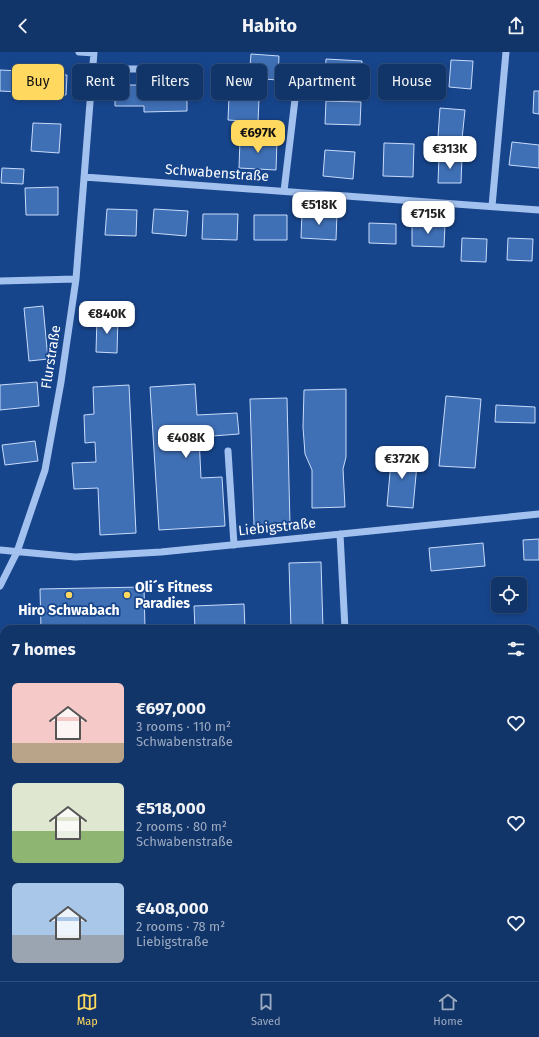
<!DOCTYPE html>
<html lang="en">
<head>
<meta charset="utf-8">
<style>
	:root { --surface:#113469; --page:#1e3f71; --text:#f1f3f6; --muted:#9caac0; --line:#304f7d; --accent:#ffd85f }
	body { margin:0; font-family:"Fira Sans",sans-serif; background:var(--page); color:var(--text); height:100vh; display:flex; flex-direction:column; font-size:15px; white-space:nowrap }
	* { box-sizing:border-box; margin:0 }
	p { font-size:13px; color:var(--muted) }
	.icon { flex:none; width:22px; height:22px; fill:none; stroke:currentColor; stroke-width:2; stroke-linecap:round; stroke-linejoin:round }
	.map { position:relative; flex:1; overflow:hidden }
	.details { position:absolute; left:0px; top:573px; width:539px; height:356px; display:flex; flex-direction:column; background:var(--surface); border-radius:12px 12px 0 0; box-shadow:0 2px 6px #0003,0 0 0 1px var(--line) }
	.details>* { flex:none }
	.hud { position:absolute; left:12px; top:12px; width:515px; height:36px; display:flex; gap:8px }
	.fabs { position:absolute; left:491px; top:525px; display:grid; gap:8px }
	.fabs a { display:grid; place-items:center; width:36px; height:36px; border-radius:6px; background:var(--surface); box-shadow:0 2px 6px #0003,0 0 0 1px var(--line); font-size:20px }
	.price { position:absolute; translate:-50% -34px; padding:0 9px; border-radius:8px; background:#fff; color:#222; font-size:13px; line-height:26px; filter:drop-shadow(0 1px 2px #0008) }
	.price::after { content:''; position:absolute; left:50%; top:24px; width:12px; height:9px; margin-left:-6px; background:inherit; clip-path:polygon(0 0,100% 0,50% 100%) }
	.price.current { background:var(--accent); color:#111 }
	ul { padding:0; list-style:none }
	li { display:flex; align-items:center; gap:12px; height:100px; padding:0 12px }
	li span { display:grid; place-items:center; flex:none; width:112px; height:80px; border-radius:6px; color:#555 }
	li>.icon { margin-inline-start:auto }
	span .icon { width:48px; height:48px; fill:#fffc; stroke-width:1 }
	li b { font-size:17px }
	h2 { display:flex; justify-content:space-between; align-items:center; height:48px; padding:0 12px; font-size:17px }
	.pill { padding:0 14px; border-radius:6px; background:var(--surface); box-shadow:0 2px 6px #0003,0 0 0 1px var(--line); font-size:14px; line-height:36px }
	.pill.current { background:var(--accent); color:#111 }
	header { display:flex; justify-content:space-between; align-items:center; height:52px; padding:0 12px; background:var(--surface); font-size:18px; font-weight:700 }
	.dock { display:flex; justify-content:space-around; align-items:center; height:56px; border-top:1px solid var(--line); background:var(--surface); font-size:11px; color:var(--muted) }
	.dock a { display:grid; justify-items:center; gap:2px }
	.dock .current { color:var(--accent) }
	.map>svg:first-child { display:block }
	.green { fill:#295eab }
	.building { fill:#3f6fb5; stroke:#c8dcfb }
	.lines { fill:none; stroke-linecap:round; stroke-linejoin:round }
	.minor { stroke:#a2c1ef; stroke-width:7 }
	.poi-dot { fill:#ffd85f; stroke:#17458c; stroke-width:1.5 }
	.labels { text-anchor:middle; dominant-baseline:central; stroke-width:3.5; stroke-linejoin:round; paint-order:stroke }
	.street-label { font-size:14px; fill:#fff; stroke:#17458c }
	.poi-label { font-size:14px; font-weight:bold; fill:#fff; stroke:#17458c; text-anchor:start }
</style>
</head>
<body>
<header><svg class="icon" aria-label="back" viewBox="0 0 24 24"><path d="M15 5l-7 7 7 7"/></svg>Habito<svg class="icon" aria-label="share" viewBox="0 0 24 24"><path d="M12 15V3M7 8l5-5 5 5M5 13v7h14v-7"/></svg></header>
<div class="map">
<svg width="539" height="929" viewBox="0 0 539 929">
	<rect width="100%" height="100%" fill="#17458c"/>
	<!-- green -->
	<path class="green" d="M 539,596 L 539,929 L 531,929 L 531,925 L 535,925 L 535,597 Z
		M 0,917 L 4,918 L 4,925 L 39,925 L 53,928 L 80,929 L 0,929 Z"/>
	<!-- building -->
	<path class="building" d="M 251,2 L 279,4 L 278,28 L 249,26 Z
		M 326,7 L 362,9 L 361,31 L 325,29 Z
		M 451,8 L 473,9 L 471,37 L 449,35 Z
		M 0,18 L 21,19 L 20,40 L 0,39 Z
		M 41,22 L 67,23 L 66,43 L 40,42 Z
		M 115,33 L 143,33 L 143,39 L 187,38 L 187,59 L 144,60 L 144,54 L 115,54 Z
		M 534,39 L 539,39 L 539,62 L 533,61 Z
		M 229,45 L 259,47 L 258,70 L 228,68 Z
		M 326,49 L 361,50 L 360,73 L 325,72 Z
		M 440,56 L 465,58 L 462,87 L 438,85 Z
		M 33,71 L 61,72 L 59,101 L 31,99 Z
		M 240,87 L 277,89 L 276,118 L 239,116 Z
		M 512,90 L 539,93 L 539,116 L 509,113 Z
		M 384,91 L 414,92 L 413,125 L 383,124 Z
		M 325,98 L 355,100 L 353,127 L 323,124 Z
		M 439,104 L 462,105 L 461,131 L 438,131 Z
		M 2,116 L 24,117 L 23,132 L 1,131 Z
		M 58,135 L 58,163 L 26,163 L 25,136 Z
		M 107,157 L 137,158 L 136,184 L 105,183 Z
		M 154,157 L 188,159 L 186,184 L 152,181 Z
		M 302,160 L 337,162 L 336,188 L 301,186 Z
		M 203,162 L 238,162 L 237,188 L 202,187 Z
		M 254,163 L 287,163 L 287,188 L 254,188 Z
		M 369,171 L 396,172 L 396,192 L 369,191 Z
		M 412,171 L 445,172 L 444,195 L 412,194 Z
		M 462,186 L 487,187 L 486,210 L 461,209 Z
		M 508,186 L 533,187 L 532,209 L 507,208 Z
		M 43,254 L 48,307 L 29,309 L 24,256 Z
		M 97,265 L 118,265 L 117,301 L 96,300 Z
		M 37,330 L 39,354 L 0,358 L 0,333 Z
		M 195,332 L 197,363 L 237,361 L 239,382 L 199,385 L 201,426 L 222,425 L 225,474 L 159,478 L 150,335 Z
		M 129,333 L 136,481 L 100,483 L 98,436 L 74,437 L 72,411 L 96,410 L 95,390 L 85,391 L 84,363 L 94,362 L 93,335 Z
		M 346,337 L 346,405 L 343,417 L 345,455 L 312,456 L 312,418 L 305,402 L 303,375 L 304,338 Z
		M 446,344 L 481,347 L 475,416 L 439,414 Z
		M 287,346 L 290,473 L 254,474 L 250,347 Z
		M 496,353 L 535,355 L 535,371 L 495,370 Z
		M 35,389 L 38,409 L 5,413 L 2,393 Z
		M 392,399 L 418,401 L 413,456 L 387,454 Z
		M 539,487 L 539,508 L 524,508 L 523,488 Z
		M 483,491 L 485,514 L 431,519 L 429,496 Z
		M 321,510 L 323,577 L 291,577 L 289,511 Z
		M 144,535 L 145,577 L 41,577 L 40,537 Z
		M 244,552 L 245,577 L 195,577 L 194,554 Z
		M 0,587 L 4,587 L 4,615 L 0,615 Z
		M 0,658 L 4,658 L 4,711 L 0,711 Z
		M 0,742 L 4,742 L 4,778 L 0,778 Z"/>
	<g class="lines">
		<!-- minor -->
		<path class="minor" d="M 79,0 L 94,1
			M 93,17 L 176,17
			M 84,125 L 539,158
			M 284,139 L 296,39
			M 492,154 L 506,0
			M 0,229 L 76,227
			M 228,399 L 234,493
			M 340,482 L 345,577
			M 0,498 L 75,505 L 161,500 L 539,462
			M 0,534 L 17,500 L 45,418 L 61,330 L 76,227 L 94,0
			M 0,647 L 4,647
			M 0,727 L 4,727
			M 0,805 L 4,804"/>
	</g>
	<!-- markers -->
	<g class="poi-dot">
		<circle cx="69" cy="543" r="4"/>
		<circle cx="127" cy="543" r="4"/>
	</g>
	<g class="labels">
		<!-- street labels -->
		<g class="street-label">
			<text transform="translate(217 121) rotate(4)">Schwabenstraße</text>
			<text transform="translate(51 305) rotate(-81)">Flurstraße</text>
			<text transform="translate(277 475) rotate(-6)">Liebigstraße</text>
		</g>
		<!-- poi labels -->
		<g class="poi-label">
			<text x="135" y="535">Oli´s Fitness<tspan x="135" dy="16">Paradies</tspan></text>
			<text x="69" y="558" text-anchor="middle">Hiro Schwabach</text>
		</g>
	</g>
</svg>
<div class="fabs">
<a><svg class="icon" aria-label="locate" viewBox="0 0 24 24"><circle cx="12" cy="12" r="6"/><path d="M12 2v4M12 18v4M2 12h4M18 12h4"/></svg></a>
</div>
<b class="price current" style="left:258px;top:102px">€697K</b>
<b class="price" style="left:450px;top:118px">€313K</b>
<b class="price" style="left:319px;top:174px">€518K</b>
<b class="price" style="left:428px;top:183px">€715K</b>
<b class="price" style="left:107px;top:283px">€840K</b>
<b class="price" style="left:186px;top:407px">€408K</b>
<b class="price" style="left:402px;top:428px">€372K</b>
<div class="hud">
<a class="pill current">Buy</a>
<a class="pill">Rent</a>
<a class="pill">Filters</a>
<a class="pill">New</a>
<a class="pill">Apartment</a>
<a class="pill">House</a>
</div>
<section class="details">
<h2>7 homes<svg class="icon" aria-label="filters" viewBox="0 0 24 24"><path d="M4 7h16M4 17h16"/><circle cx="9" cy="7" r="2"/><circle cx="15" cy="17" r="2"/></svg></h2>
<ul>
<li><span style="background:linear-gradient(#f6c9c9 75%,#b9a48a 0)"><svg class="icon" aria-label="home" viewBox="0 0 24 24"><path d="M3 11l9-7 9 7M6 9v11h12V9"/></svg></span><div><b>€697,000</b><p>3 rooms · 110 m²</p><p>Schwabenstraße</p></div><svg class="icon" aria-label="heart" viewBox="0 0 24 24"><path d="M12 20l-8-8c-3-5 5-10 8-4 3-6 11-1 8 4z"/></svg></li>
<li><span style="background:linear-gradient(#dfe7d0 60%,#8fb573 0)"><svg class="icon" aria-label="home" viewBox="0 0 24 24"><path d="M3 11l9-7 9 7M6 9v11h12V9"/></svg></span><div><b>€518,000</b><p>2 rooms · 80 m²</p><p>Schwabenstraße</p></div><svg class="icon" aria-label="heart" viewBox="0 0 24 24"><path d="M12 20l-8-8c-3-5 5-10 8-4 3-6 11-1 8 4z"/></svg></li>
<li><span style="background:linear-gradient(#a9c7e8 65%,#9aa5b1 0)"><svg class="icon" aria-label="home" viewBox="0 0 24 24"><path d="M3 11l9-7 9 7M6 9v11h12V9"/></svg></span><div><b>€408,000</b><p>2 rooms · 78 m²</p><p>Liebigstraße</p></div><svg class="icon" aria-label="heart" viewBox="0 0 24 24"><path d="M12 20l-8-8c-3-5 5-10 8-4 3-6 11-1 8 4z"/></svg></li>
</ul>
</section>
</div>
<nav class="dock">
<a class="current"><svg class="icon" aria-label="map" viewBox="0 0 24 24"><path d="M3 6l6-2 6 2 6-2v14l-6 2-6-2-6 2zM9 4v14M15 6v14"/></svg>Map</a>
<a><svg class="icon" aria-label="saved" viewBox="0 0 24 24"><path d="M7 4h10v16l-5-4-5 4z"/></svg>Saved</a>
<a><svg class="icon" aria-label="home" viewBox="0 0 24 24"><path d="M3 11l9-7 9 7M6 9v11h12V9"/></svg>Home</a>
</nav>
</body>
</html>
